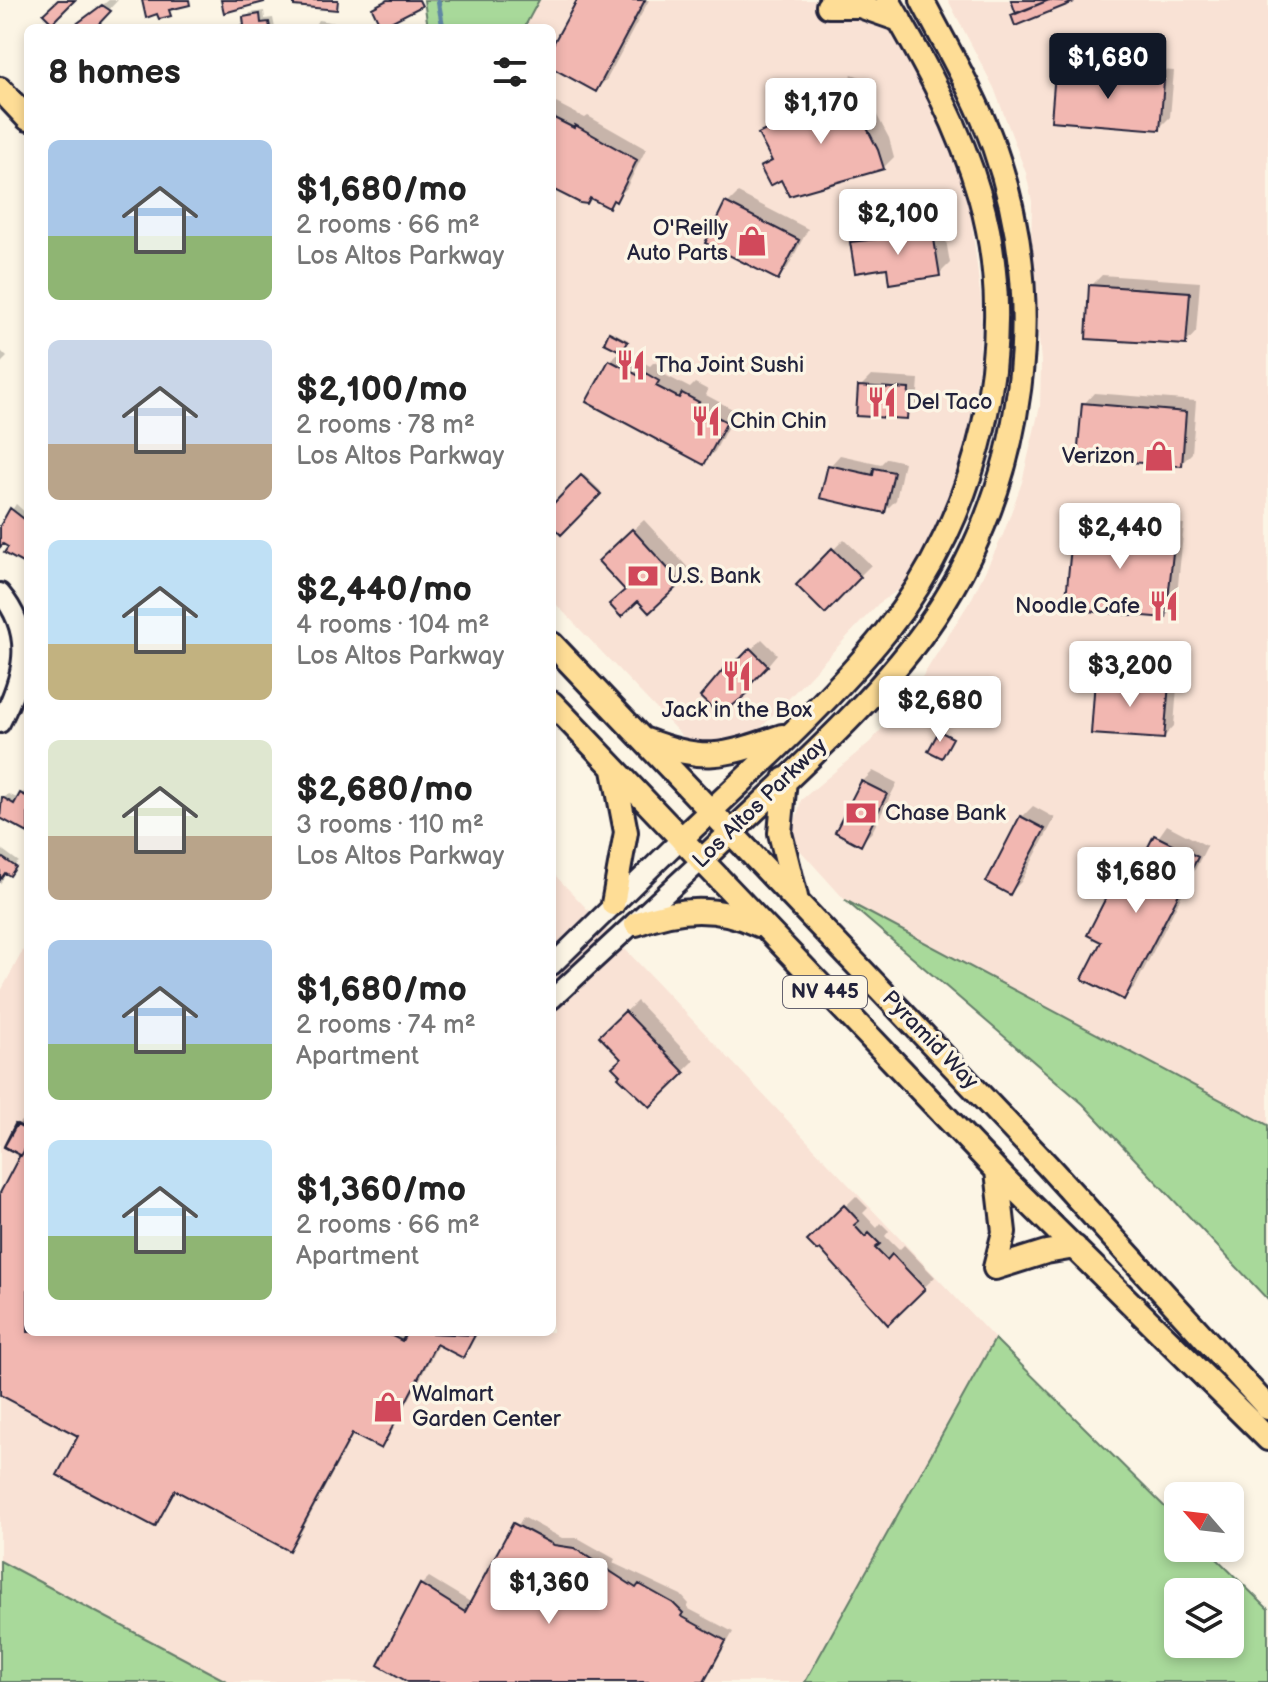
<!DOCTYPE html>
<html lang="en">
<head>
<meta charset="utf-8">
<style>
	:root { --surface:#fff; --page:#f6f6f6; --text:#222; --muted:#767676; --accent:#111827 }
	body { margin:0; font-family:"Balsamiq Sans",sans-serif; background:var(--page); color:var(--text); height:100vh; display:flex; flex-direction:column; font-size:30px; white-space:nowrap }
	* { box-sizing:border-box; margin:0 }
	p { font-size:26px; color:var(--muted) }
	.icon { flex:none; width:44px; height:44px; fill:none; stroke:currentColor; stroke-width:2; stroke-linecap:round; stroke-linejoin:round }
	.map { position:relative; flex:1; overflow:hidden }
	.panel { position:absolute; left:24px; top:24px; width:532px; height:1312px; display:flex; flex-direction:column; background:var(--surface); border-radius:12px; box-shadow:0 4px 12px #0003 }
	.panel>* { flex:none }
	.needle { width:52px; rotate:298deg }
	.buttons { position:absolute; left:1164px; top:1482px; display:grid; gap:16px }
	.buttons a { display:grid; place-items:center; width:80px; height:80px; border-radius:12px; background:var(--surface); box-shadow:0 4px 12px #0003; font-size:40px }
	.price { position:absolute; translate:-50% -68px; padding:0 18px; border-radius:8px; background:#fff; color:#222; font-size:26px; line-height:52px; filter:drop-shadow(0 2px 4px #0008) }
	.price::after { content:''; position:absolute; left:50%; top:48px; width:24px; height:18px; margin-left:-12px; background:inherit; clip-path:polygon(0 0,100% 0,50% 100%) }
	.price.selected { background:var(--accent); color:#fff }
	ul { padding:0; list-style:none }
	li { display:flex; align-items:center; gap:24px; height:200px; padding:0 24px }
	li span { display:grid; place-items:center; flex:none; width:224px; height:160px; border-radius:12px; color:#555 }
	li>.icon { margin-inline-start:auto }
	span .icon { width:96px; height:96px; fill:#fffc; stroke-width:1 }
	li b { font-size:34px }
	h2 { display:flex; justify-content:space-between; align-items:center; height:96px; padding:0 24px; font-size:34px }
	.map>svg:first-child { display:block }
	.built { fill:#f9e2d5 }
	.green { fill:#a8d99a; stroke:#657e6a; stroke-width:2; fill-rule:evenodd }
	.shadow { fill:#0003 }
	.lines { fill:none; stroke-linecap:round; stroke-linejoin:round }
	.stream { stroke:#6087a4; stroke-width:5 }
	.building { fill:#f2b7b1; stroke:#22223b; stroke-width:2 }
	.minor-casing { stroke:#22223b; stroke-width:24 }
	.major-casing { stroke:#22223b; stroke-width:28 }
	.minor { stroke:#fcf5e5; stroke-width:18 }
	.major { stroke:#fedd96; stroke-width:22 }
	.labels { text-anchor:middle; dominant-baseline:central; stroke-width:7; stroke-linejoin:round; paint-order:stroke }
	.shield { fill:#fcf5e5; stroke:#63616e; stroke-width:2 }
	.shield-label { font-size:20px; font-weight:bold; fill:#22223b }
	.poi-label { font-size:22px; fill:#22223b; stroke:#fcf5e5; text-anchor:start }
	.street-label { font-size:22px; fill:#22223b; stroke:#fcf5e5 }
</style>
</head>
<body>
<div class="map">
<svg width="1268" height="1682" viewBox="0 0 1268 1682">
	<rect width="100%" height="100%" fill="#fcf5e5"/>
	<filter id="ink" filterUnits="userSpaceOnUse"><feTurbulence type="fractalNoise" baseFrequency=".0125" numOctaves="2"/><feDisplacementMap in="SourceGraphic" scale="16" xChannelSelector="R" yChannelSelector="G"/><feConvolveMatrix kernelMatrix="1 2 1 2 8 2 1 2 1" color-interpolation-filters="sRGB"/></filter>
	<g filter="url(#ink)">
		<!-- built -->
		<path class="built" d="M 539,0 L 873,0 L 932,105 L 949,143 L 971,215 L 982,309 L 979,367 L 964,456 L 947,504 L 920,559 L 901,588 L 878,604 L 757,732 L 722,749 L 687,741 L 552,600 L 552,28 L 524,28 Z
			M 948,0 L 1268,0 L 1268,1125 L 845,900 L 799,849 L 793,831 L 801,800 L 870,742 L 907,701 L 972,598 L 1003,535 L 1022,482 L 1040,406 L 1041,362 L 1031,247 L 1032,202 L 1026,173 L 994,88 Z
			M 552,872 L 995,1339 L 805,1682 L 228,1682 L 0,1561 L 0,993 L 28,941 L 28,1332 L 552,1332 Z"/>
		<!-- green -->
		<path class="green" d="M 424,0 L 539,0 L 524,28 L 428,28 Z
			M 845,900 L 1268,1125 L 1268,1300 L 1083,1104 Z
			M 995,1339 L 1178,1520 L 1178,1548 L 1206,1548 L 1268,1609 L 1268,1682 L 805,1682 ZM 1178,1592 L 1230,1592 L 1230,1644 L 1178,1644 Z
			M 0,1561 L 228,1682 L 0,1682 Z"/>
		<!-- shadow -->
		<path class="shadow" d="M 109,0 L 118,0 L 92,28 L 74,28 Z
			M 579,0 L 649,0 L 607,79 L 596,90 L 552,66 L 552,50 Z
			M 264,11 L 265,19 L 273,18 L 275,28 L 238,28 L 246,23 L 250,13 Z
			M 318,20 L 349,25 L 313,28 Z
			M 1068,62 L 1174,71 L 1170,117 L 1159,128 L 1057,73 Z
			M 852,74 L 866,79 L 863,89 L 889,138 L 894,157 L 883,168 L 782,177 L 763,167 L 772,158 L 761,135 L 771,124 L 840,89 Z
			M 556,103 L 585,118 L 588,116 L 646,149 L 626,189 L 608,205 L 592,197 L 586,202 L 552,186 L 552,107 Z
			M 738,193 L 808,229 L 788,267 L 778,278 L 727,204 Z
			M 943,223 L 950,263 L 939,274 L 889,265 L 852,243 L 863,232 Z
			M 1102,275 L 1200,282 L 1196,332 L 1186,343 L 1091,286 Z
			M 613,332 L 628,340 L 621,350 L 650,366 L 654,362 L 668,369 L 665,375 L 690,388 L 695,383 L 708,390 L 706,395 L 736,411 L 715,451 L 704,462 L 610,361 L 621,350 Z
			M 0,350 L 7,357 L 0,364 Z
			M 871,376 L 919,379 L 917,406 L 906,417 L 860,387 Z
			M 1094,393 L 1196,401 L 1192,453 L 1181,464 L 1084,404 Z
			M 840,455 L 881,464 L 887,458 L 904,462 L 896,500 L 885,511 L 830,466 Z
			M 584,475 L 601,491 L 561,532 L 556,527 L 552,531 L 552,507 Z
			M 16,504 L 28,515 L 26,563 L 10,546 L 0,543 L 0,530 Z
			M 1086,515 L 1184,524 L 1176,605 L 1166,616 L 1075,526 Z
			M 644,520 L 691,571 L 649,610 L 627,589 L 611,550 Z
			M 844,539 L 871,565 L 825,611 L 799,585 Z
			M 762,639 L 777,654 L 740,698 L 712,682 L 738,657 L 741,660 Z
			M 1108,669 L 1178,674 L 1174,726 L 1164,737 L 1097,680 Z
			M 873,771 L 897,783 L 872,832 L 861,843 L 862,782 Z
			M 26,789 L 28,790 L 28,831 L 0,816 L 3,799 L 8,794 L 19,799 Z
			M 1033,806 L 1055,818 L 1021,882 L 1010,893 L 988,881 L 1022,817 Z
			M 1167,825 L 1207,846 L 1135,987 L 1124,998 L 1103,941 L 1127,861 L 1137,851 L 1146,855 Z
			M 0,848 L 19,862 L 6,871 L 0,885 Z
			M 637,1001 L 694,1061 L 650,1104 L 623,1059 L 601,1036 Z
			M 25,1117 L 28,1119 L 28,1332 L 479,1332 L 462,1356 L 439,1343 L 388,1439 L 380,1447 L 354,1433 L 297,1540 L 289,1548 L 177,1489 L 155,1524 L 80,1436 L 0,1393 L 0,1197 L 23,1154 L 17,1125 Z
			M 856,1196 L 868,1208 L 863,1213 L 877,1228 L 881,1223 L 889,1231 L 885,1236 L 899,1250 L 904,1245 L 935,1277 L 888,1322 L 820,1246 L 810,1241 Z
			M 523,1517 L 562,1538 L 578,1538 L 615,1559 L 613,1563 L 681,1595 L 689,1604 L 687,1608 L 733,1632 L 705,1682 L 413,1682 L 421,1585 L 429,1577 L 472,1603 Z"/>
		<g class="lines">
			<!-- stream -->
			<path class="stream" d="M 438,0 L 443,28"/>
		</g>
		<!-- building -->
		<path class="building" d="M 58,0 L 75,0 L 52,23 L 43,14 Z
			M 142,0 L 189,0 L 190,5 L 169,10 L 171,16 L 159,19 L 157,14 L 146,18 Z
			M 221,0 L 263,0 L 264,2 L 224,13 Z
			M 294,0 L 338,0 L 337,10 L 294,6 Z
			M 387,0 L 419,0 L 422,6 L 381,27 L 372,8 Z
			M 577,0 L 645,0 L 596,92 L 552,68 L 552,46 Z
			M 1011,0 L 1049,0 L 1016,14 Z
			M 1049,0 L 1074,2 L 1015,26 L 1011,15 Z
			M 102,5 L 111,11 L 95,28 L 71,28 Z
			M 260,14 L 261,23 L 269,22 L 270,28 L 236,28 L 244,26 L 243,17 Z
			M 1055,72 L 1164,81 L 1160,130 L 1051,121 Z
			M 839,84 L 857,89 L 853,100 L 878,150 L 884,169 L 789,196 L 781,180 L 770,186 L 760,167 L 772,161 L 758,134 L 836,95 Z
			M 552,117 L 574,128 L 575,125 L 637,160 L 616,202 L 613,200 L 609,208 L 590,198 L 587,204 L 580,203 L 552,189 Z
			M 725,202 L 799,240 L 778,280 L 705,243 Z
			M 933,233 L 940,276 L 889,284 L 887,268 L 855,273 L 850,242 Z
			M 1089,285 L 1190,292 L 1186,345 L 1086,339 Z
			M 609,332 L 628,342 L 622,352 L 604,343 Z
			M 609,360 L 639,376 L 642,371 L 659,381 L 656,386 L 679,398 L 682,393 L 699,402 L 696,406 L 727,422 L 704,465 L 586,402 Z
			M 858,386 L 909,389 L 907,419 L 856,416 Z
			M 1082,403 L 1186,412 L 1182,466 L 1077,458 Z
			M 828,465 L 873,475 L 874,468 L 894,472 L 885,513 L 820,498 Z
			M 581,475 L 601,494 L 561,535 L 556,530 L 552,534 L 552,505 Z
			M 10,508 L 28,522 L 26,565 L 4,553 L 8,547 L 3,544 L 0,547 L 0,526 Z
			M 1073,525 L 1175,534 L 1166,618 L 1065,609 Z
			M 632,529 L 681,583 L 649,613 L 638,601 L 621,617 L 609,604 L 625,590 L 598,561 Z
			M 832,548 L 861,577 L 825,614 L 796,585 Z
			M 750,648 L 768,666 L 745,690 L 748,693 L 720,716 L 700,697 L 726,666 L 729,670 Z
			M 1095,679 L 1169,684 L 1164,739 L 1091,734 Z
			M 939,731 L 953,738 L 942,758 L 928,751 Z
			M 861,781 L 887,794 L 861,846 L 835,832 Z
			M 20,793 L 28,797 L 28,833 L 0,818 L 2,797 L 14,804 Z
			M 1020,816 L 1045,829 L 1010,895 L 986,882 Z
			M 1154,835 L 1198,857 L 1124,1000 L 1082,979 L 1101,942 L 1087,935 L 1125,860 L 1138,867 Z
			M 0,856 L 16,867 L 10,876 L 5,873 L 0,880 Z
			M 625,1011 L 685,1073 L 650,1107 L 618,1077 L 620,1075 L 612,1067 L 621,1059 L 599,1036 Z
			M 15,1124 L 28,1131 L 28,1332 L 384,1332 L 402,1341 L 407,1332 L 475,1335 L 463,1358 L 436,1344 L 381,1449 L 352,1434 L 289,1551 L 175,1490 L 155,1527 L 57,1475 L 78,1436 L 0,1395 L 0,1193 L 20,1155 L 4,1146 Z
			M 17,1124 L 28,1130 L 28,1144 L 21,1156 L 4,1147 Z
			M 844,1205 L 859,1221 L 854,1225 L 865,1237 L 869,1233 L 880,1244 L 875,1248 L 887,1260 L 892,1254 L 925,1289 L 888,1325 L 820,1249 L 817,1251 L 807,1241 Z
			M 513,1523 L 554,1545 L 574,1548 L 636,1588 L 639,1584 L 673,1603 L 683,1613 L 681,1616 L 726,1641 L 704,1682 L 408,1682 L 378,1665 L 420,1584 L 465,1612 Z"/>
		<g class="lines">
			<!-- minor casing -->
			<g class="minor-casing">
				<path id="minor" d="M 0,593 C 36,635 23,679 0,723
					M 552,965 L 681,839
					M 552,999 L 701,861"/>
			</g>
			<!-- major casing -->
			<g class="major-casing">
				<path id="major" d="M 828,6 L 860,6 L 900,20
					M 0,89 L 28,119
					M 552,644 L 1047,1165 L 1268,1408
					M 552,703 L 1006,1180 L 1268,1439
					M 646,740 C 706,763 723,756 782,736
					M 785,779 L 780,833 L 796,897
					M 681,839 C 750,773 825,707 885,633 C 979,516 1022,343 980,197 C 960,127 925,63 888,0
					M 701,861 C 776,788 878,702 935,616 C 1026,479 1049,302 994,147 C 975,95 947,48 922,0
					M 613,904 L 626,832 L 614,770
					M 636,924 C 676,908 718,905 758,925
					M 995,1268 L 1004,1232 L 997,1171
					M 995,1268 L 1046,1252 L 1075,1247"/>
			</g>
			<!-- minor -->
			<use href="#minor" class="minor"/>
			<!-- major -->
			<use href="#major" class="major"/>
		</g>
	</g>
	<!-- icons -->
	<defs>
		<g id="shop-bare" transform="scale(2.4)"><path d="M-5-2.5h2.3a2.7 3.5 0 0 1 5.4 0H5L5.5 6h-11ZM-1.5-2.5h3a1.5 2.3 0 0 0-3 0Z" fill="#d1495b" stroke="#fcf5e5" stroke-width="2.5" paint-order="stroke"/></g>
		<g id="restaurant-bare" transform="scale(2.4)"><path d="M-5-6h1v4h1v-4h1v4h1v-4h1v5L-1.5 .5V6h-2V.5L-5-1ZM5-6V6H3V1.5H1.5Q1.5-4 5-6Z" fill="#d1495b" stroke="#fcf5e5" stroke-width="2.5" paint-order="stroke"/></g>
		<g id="bank-bare" transform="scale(2.4)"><path d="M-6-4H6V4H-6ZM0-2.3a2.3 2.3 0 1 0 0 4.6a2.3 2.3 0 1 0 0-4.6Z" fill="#d1495b" stroke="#fcf5e5" stroke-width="2.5" paint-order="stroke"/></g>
	</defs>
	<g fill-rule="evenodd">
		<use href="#shop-bare" x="752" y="241"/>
		<use href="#restaurant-bare" x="631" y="365"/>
		<use href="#restaurant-bare" x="882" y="402"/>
		<use href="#restaurant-bare" x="706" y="421"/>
		<use href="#shop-bare" x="1159" y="456"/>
		<use href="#bank-bare" x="643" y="576"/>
		<use href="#restaurant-bare" x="1164" y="606"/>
		<use href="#restaurant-bare" x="737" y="676"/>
		<use href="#bank-bare" x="861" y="813"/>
		<use href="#shop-bare" x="388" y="1407"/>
	</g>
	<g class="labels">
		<!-- shield labels -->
		<rect class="shield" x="783" y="976" width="84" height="32" rx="6"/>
		<g class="shield-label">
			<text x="825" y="992">NV 445</text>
		</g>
		<!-- poi labels -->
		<g class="poi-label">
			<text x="728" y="228" text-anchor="end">O'Reilly<tspan x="728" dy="25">Auto Parts</tspan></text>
			<text x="655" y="365">Tha Joint Sushi</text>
			<text x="906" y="402">Del Taco</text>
			<text x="730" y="421">Chin Chin</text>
			<text x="1135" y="456" text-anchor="end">Verizon</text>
			<text x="667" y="576">U.S. Bank</text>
			<text x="1140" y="606" text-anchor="end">Noodle Cafe</text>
			<text x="737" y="710" text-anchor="middle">Jack in the Box</text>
			<text x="885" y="813">Chase Bank</text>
			<text x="412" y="1394">Walmart<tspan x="412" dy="25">Garden Center</tspan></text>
		</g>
		<!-- street labels -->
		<g class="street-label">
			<text transform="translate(760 803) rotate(-44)">Los Altos Parkway</text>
			<text transform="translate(930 1040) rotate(46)">Pyramid Way</text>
		</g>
	</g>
</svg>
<div class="buttons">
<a><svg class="needle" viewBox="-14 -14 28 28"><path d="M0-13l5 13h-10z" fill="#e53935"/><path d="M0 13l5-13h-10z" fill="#767676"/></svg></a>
<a><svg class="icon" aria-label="layers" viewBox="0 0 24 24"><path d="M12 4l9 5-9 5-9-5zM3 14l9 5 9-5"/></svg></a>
</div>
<b class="price selected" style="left:1108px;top:101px">$1,680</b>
<b class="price" style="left:821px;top:146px">$1,170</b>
<b class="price" style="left:898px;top:257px">$2,100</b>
<b class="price" style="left:1120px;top:571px">$2,440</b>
<b class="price" style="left:1130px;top:709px">$3,200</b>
<b class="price" style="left:940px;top:744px">$2,680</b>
<b class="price" style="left:1136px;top:915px">$1,680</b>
<b class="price" style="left:549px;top:1626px">$1,360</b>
<section class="panel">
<h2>8 homes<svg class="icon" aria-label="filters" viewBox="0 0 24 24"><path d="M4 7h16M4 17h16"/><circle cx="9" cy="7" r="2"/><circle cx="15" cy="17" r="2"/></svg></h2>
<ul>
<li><span style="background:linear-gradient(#a9c7e8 60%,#8fb573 0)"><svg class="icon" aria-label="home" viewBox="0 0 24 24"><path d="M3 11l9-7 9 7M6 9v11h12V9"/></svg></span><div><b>$1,680/mo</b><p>2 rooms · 66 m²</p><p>Los Altos Parkway</p></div></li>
<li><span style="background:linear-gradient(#c9d6e8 65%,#b9a48a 0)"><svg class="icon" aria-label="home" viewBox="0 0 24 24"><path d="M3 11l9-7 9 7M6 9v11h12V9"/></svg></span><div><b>$2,100/mo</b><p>2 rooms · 78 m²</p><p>Los Altos Parkway</p></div></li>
<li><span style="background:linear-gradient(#bfe0f5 65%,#c2b280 0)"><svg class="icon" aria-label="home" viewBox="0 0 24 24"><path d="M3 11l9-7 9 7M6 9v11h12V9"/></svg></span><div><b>$2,440/mo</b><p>4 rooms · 104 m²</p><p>Los Altos Parkway</p></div></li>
<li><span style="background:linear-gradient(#dfe7d0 60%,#b9a48a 0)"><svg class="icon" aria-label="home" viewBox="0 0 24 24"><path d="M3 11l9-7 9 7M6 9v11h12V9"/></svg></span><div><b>$2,680/mo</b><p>3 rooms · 110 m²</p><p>Los Altos Parkway</p></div></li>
<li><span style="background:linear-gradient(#a9c7e8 65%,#8fb573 0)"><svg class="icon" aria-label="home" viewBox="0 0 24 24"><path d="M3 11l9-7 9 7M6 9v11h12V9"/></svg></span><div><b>$1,680/mo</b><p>2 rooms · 74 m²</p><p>Apartment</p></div></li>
<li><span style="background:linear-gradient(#bfe0f5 60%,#8fb573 0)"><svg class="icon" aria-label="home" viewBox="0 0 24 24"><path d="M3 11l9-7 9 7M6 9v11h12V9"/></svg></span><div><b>$1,360/mo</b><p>2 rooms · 66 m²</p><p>Apartment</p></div></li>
</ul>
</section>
</div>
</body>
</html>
